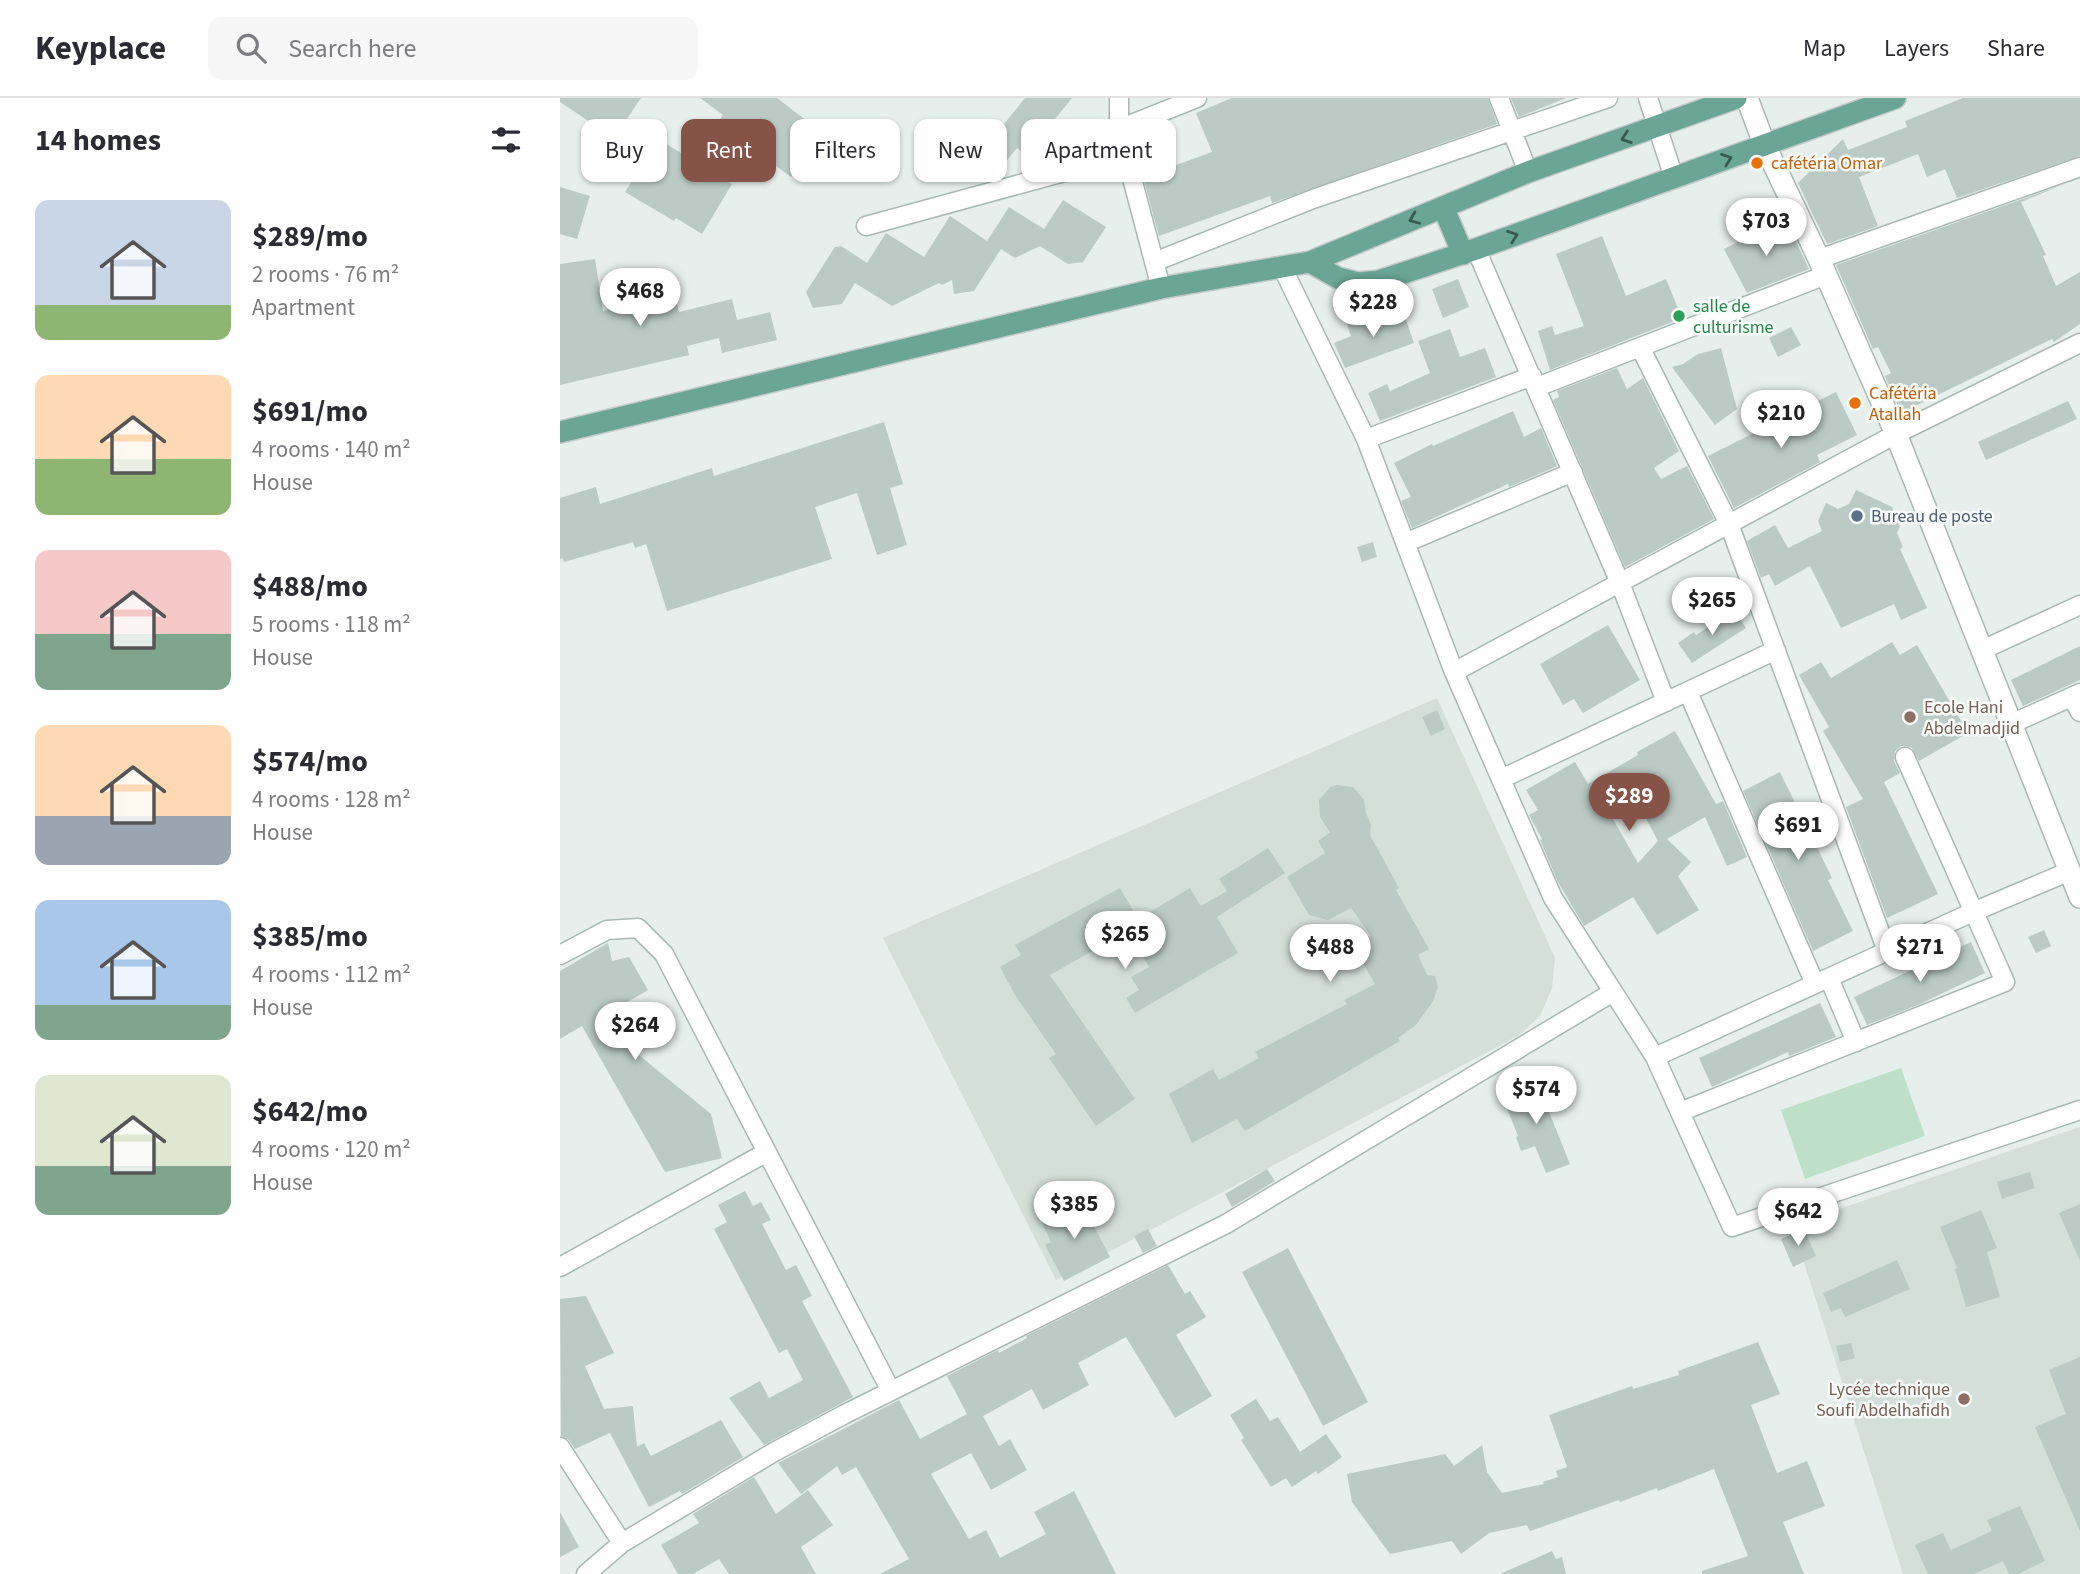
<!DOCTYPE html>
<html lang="en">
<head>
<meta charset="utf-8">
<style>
	:root { --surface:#fff; --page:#f7f7f7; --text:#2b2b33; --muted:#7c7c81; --line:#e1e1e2; --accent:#855347 }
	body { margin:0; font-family:"Source Sans 3",sans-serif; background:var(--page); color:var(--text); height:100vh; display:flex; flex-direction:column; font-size:26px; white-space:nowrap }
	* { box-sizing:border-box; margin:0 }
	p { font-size:23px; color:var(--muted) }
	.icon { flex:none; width:38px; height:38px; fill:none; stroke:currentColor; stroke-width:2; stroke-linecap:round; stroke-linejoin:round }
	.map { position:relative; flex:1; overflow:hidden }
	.sheet { display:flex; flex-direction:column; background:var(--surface); width:560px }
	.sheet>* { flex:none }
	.hud { position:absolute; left:21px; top:21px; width:665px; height:63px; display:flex; gap:14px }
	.price { position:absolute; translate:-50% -60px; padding:0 16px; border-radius:24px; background:#fff; color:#222; font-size:23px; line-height:46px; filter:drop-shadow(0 2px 4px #0008) }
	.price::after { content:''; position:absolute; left:50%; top:42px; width:21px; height:16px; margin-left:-10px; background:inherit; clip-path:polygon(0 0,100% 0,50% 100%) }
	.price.active { background:var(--accent); color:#fff }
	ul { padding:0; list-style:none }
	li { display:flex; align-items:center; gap:21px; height:175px; padding:0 35px }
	li span { display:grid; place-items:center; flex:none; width:196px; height:140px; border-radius:14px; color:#555 }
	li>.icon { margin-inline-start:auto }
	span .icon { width:84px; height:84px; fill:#fffc; stroke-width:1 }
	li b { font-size:30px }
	h2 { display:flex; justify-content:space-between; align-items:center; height:84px; padding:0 35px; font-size:30px }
	.chip { padding:0 24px; border-radius:14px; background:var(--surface); box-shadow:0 2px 5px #0004; font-size:24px; line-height:63px }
	.chip.active { background:var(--accent); color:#fff }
	header { display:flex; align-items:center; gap:42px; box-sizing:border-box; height:98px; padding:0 35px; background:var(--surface); border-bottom:2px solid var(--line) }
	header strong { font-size:33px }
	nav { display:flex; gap:38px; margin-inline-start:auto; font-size:24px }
	.search { width:490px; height:63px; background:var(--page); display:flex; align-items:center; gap:18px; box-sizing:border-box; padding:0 24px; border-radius:14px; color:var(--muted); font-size:26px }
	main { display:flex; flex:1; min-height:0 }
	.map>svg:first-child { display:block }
	.built { fill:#d4dfda }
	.green { fill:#bfe0c8 }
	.building { fill:#bbcac4; fill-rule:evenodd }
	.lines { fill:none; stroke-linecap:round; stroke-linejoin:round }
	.minor-casing { stroke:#a8b8b2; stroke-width:21 }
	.tertiary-casing { stroke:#a8b8b2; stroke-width:24 }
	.primary-casing { stroke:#c2cac8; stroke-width:24 }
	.minor { stroke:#fff; stroke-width:18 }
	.tertiary { stroke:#fff; stroke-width:21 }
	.primary { stroke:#6aa596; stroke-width:21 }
	.oneway { stroke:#365b51 }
	.food-dot { fill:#e8710a; stroke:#f7fbf9; stroke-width:2.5 }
	.leisure-dot { fill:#2e9e5b; stroke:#f7fbf9; stroke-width:2.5 }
	.service-dot { fill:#5c6f8a; stroke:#f7fbf9; stroke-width:2.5 }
	.education-dot { fill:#8d6e63; stroke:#f7fbf9; stroke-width:2.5 }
	.labels { text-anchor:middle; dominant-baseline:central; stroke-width:5; stroke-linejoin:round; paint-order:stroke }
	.food-label { font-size:18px; fill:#c56008; stroke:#f7fbf9; text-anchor:start }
	.leisure-label { font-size:18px; fill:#27864d; stroke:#f7fbf9; text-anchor:start }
	.service-label { font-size:18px; fill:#4e5e75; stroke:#f7fbf9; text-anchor:start }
	.education-label { font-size:18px; fill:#785e54; stroke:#f7fbf9; text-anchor:start }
</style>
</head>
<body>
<header>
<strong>Keyplace</strong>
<div class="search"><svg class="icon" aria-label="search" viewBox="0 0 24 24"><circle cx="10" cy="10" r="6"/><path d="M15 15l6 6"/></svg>Search here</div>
<nav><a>Map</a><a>Layers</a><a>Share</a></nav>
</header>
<main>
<section class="sheet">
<h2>14 homes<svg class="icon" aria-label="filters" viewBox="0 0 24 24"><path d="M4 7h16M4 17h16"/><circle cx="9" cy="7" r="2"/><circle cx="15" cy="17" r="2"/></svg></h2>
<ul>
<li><span style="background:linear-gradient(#c9d6e8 75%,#8fb573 0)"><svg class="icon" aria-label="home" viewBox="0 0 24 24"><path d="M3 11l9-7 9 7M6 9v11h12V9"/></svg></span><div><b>$289/mo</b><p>2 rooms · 76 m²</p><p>Apartment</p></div></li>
<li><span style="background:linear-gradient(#ffd9b3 60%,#8fb573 0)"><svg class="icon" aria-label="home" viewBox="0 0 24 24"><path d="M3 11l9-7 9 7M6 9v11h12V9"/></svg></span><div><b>$691/mo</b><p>4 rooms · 140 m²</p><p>House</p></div></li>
<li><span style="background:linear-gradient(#f6c9c9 60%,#7fa58c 0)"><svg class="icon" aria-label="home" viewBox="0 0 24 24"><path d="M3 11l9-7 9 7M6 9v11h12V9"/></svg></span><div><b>$488/mo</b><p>5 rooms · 118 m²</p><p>House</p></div></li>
<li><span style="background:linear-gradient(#ffd9b3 65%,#9aa5b1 0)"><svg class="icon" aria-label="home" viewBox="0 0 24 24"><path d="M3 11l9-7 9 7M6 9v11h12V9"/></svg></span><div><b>$574/mo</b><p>4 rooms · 128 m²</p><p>House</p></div></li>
<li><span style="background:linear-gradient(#a9c7e8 75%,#7fa58c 0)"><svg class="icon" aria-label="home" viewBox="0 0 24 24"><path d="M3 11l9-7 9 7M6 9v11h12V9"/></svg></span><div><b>$385/mo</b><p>4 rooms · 112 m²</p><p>House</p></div></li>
<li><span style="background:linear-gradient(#dfe7d0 65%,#7fa58c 0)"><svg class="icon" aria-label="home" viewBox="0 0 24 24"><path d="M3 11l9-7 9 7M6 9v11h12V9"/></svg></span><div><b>$642/mo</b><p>4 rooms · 120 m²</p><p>House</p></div></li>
</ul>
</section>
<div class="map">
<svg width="1520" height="1476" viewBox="0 0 1520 1476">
	<rect width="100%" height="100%" fill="#e6efeb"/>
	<!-- built -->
	<path class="built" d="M 877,600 L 995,860 L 992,890 L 980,918 L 958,938 L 496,1182 L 323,840 Z
		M 1520,1029 L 1520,1476 L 1343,1476 L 1232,1127 Z"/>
	<!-- green -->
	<path class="green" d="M 1341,970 L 1365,1038 L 1245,1081 L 1221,1012 Z"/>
	<!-- building -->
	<path class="building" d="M 0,0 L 81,0 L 54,40 L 0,4 Z
		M 140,0 L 217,0 L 264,36 L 231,79 L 179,40 L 175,46 L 154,30 L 163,17 Z
		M 465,0 L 512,0 L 495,21 L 499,26 L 471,61 L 457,50 L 439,72 L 429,64 L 421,74 L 398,55 L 422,24 L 437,35 Z
		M 672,0 L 928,0 L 937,26 L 712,105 L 710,98 L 599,138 L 583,79 L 652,54 L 636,15 Z
		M 951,0 L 1006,0 L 959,19 Z
		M 1403,0 L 1520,0 L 1520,58 L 1397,100 L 1385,71 L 1367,79 L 1358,56 L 1299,79 L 1318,128 L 1267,146 L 1238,85 L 1283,41 L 1288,52 L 1347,29 L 1345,23 Z
		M 98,41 L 172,86 L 142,136 L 116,120 L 114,123 L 65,94 Z
		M 1502,87 L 1461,104 L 1486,157 L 1483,158 L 1496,188 L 1520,174 L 1520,226 L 1494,244 L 1492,241 L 1341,315 L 1325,278 L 1331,275 L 1318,249 L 1313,251 L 1276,167 Z
		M 0,89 L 30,98 L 17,141 L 0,136 Z
		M 503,102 L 546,129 L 523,164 L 508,166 L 480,148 L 455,160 L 441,151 L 414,193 L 394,196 L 392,182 L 382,187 L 379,185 L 332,208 L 295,185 L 282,206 L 253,210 L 246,194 L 275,149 L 281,148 L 307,165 L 326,135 L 364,159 L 390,118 L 427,143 L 449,109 L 484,131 Z
		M 1213,126 L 1216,132 L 1228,127 L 1249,171 L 1187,195 L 1164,151 Z
		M 1042,138 L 1066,198 L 1106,181 L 1122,220 L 990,272 L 978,233 L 992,228 L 995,237 L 1024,228 L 996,156 Z
		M 35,161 L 43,213 L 115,196 L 119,214 L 172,201 L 177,222 L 210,214 L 217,242 L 162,255 L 159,240 L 127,248 L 129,257 L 0,287 L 0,166 Z
		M 898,181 L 909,209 L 883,220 L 872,191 Z
		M 824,213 L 829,225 L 845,219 L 854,245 L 785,270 L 774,245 L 791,238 L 787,226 Z
		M 1231,229 L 1241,247 L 1218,259 L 1209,240 Z
		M 890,231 L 900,259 L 925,250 L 936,279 L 820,323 L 808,295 L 827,286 L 830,293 L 870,275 L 858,243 Z
		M 1161,250 L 1177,311 L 1155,327 L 1112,269 L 1123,266 L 1138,256 Z
		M 1057,270 L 1067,291 L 1083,280 L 1119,353 L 1094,370 L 1101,381 L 1127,368 L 1154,421 L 1065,469 L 993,302 L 999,299 L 997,293 Z
		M 1276,294 L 1297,337 L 1257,357 L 1260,364 L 1174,410 L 1148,358 Z
		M 1508,303 L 1517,321 L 1426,362 L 1418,344 Z
		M 953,313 L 964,339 L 981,330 L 997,368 L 949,389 L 948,386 L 852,430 L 841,403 L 851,399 L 834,365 L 872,346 L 873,348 Z
		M 324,324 L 343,386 L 330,390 L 347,447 L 317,457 L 297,395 L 255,409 L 272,461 L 107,513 L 86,446 L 75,450 L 73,444 L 4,464 L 3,460 L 0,461 L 0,400 L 36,389 L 40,406 L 152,370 L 154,378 Z
		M 1296,392 L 1332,409 L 1340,428 L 1337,435 L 1343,449 L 1340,451 L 1367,510 L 1341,522 L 1334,506 L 1281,530 L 1250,468 L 1215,488 L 1209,476 L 1201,480 L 1187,443 L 1215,427 L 1228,450 L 1262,433 L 1258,423 L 1266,405 L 1278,411 L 1289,406 Z
		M 813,444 L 817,459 L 802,464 L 797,449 Z
		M 1174,512 L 1186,530 L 1132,565 L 1118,545 L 1134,534 L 1136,537 Z
		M 1048,527 L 1080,582 L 1023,615 L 1014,601 L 1003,607 L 980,566 Z
		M 1332,544 L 1340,557 L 1357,547 L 1408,635 L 1359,663 L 1351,649 L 1341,648 L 1335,653 L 1334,663 L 1340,675 L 1324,684 L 1378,796 L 1327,820 L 1286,709 L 1303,701 L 1263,633 L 1269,629 L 1239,577 L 1261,564 L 1271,580 Z
		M 1520,548 L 1520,582 L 1463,608 L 1451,582 Z
		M 877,612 L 885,631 L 871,638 L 862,619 Z
		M 1115,633 L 1156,706 L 1163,703 L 1187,759 L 1167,768 L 1145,719 L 1107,741 L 1131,764 L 1118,778 L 1139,812 L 1097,837 L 1073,799 L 1024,828 L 998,784 L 980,742 L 982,741 L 969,717 L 978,712 L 966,692 L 1015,664 L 1028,686 L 1078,657 L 1077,654 ZM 1075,700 L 1098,743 L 1078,765 L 1049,714 Z
		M 1220,674 L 1272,780 L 1268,782 L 1293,833 L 1253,853 L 1183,693 Z
		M 777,687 L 793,689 L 804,702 L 806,715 L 811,727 L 810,737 L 839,790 L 836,792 L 869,851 L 858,857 L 867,877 L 875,878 L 878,889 L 873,903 L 856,927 L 838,940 L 840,943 L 685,1033 L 677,1021 L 632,1045 L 609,996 L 653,971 L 659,982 L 699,960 L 695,954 L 787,906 L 784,902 L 815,886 L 793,848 L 811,838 L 791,810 L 768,822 L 749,817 L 727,779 L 765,755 L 758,743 L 770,734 L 760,719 L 759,702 L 770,689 Z
		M 708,750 L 725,775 L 657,819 L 678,855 L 575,915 L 566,900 L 579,892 L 571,879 L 589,869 L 568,833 L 490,877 L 575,1001 L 536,1028 L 489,960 L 496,956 L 455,897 L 440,869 L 461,857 L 455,847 L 560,790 L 578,821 L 630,790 L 641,808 L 667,793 L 659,781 Z
		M 1484,832 L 1491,848 L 1476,855 L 1468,839 Z
		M 1411,844 L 1425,875 L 1360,906 L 1307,927 L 1294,899 Z
		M 48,845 L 52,863 L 69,859 L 88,892 L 36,922 L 151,1016 L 162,1060 L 105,1074 L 22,928 L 0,941 L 0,873 Z
		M 1260,905 L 1276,939 L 1229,958 L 1228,954 L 1152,989 L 1139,960 Z
		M 977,984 L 1010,1066 L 986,1075 L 975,1048 L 961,1053 L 956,1039 L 958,1038 L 942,998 Z
		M 707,1071 L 715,1083 L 672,1109 L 665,1096 Z
		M 1470,1074 L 1475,1090 L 1442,1101 L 1437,1084 Z
		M 185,1093 L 193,1108 L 201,1104 L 211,1122 L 202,1126 L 226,1172 L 236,1167 L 252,1198 L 242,1203 L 293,1299 L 204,1347 L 169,1300 L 200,1283 L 209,1300 L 243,1282 L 227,1251 L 219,1255 L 154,1131 L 167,1124 L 158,1107 Z
		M 521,1103 L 550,1159 L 504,1183 L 485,1147 L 491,1144 L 481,1123 Z
		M 1520,1106 L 1520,1163 L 1499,1115 Z
		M 1421,1112 L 1437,1150 L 1427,1154 L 1440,1199 L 1406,1209 L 1395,1171 L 1397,1170 L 1380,1129 Z
		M 588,1131 L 597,1148 L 583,1155 L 574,1138 Z
		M 1244,1131 L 1256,1158 L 1233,1169 L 1221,1141 Z
		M 728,1150 L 808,1304 L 763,1328 L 682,1174 Z
		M 1337,1162 L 1350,1191 L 1285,1219 L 1281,1210 L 1271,1214 L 1263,1195 Z
		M 608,1167 L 625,1196 L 630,1193 L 646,1219 L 616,1237 L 652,1298 L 615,1320 L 566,1239 L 518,1265 L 529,1287 L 483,1312 L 472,1291 L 423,1318 L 439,1348 L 450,1341 L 467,1372 L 431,1392 L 411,1355 L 371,1376 L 409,1441 L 426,1432 L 440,1460 L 486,1436 L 474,1414 L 514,1393 L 556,1476 L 320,1476 L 349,1461 L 296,1369 L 282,1377 L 277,1368 L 241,1396 L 218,1365 L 339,1302 L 360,1341 L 407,1316 L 387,1278 L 438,1252 L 439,1255 L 467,1240 L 466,1238 Z
		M 26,1198 L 54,1255 L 25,1268 L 44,1311 L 73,1308 L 77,1349 L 84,1345 L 91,1358 L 161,1322 L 183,1359 L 122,1396 L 120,1393 L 89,1409 L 50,1335 L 15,1351 L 9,1342 L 1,1338 L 0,1201 Z
		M 1198,1244 L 1220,1296 L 1191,1307 L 1217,1375 L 1247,1363 L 1265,1408 L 1223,1424 L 1244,1476 L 1142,1476 L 1142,1473 L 1188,1458 L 1154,1371 L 1098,1393 L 1097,1390 L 1060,1404 L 1059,1402 L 970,1433 L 967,1427 L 929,1435 L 901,1456 L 892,1443 L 830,1456 L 792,1404 L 787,1376 L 885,1356 L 894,1368 L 922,1347 L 927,1374 L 942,1395 L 984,1386 L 983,1384 L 998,1379 L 996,1373 L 1007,1369 L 989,1317 L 1072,1288 L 1073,1291 L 1119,1277 L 1118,1273 Z
		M 1291,1245 L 1295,1260 L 1280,1264 L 1276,1248 Z
		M 1520,1259 L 1520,1433 L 1475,1329 L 1506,1316 L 1489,1272 Z
		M 696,1301 L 710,1323 L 718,1319 L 740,1354 L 766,1336 L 782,1359 L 758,1376 L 756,1373 L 732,1389 L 726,1380 L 711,1389 L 681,1342 L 684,1340 L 670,1317 Z
		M 194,1379 L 216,1416 L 248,1392 L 273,1427 L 241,1449 L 256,1476 L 169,1476 L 159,1461 L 133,1476 L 118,1476 L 101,1447 L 139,1425 L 133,1416 Z
		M 1460,1408 L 1485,1463 L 1458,1476 L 1449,1476 L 1443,1463 L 1414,1476 L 1368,1476 L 1355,1447 L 1383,1435 L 1391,1452 L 1432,1433 L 1427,1422 Z
		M 0,1414 L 19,1449 L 0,1459 Z
		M 992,1453 L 996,1461 L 1002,1459 L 1006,1476 L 940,1476 Z"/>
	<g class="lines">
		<!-- minor casing -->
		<g class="minor-casing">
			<path id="minor" d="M 559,0 L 559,31 L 601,190
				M 939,0 L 968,74
				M 1088,0 L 1114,80
				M 306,128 L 515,71 L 559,31 L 637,0
				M 916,151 L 1060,485 L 1106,604
				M 1259,161 L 1520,69
				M 594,164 L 753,101 L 1048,0
				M 722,169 L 806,341 L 894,574 L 993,800 L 1095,959 L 1172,1129 L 1520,1012
				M 1080,249 L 1169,426 L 1327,853
				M 977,289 L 1266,177
				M 806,341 L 972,278
				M 845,445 L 1013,374
				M 1422,552 L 1520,507
				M 894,574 L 1336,336 L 1520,245
				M 1128,594 L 1255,886
				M 1512,599 L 1520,614
				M 1451,626 L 1520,595
				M 941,681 L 1216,552
				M 0,857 L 47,832 L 78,830 L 104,856 L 331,1293
				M 1269,880 L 1296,944
				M 1095,959 L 1413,814 L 1510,773
				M 1120,1014 L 1445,884 L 1345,659
				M 0,1169 L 207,1054
				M 0,1349 L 62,1445 L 214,1354 L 285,1316 L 666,1126 L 1053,894
				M 26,1476 L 62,1445"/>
		</g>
		<!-- tertiary casing -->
		<g class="tertiary-casing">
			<path id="tertiary" d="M 1187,0 L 1205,48 L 1259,161 L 1336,336 L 1520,799"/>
		</g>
		<!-- primary casing -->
		<g class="primary-casing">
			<path id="primary" d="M 883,109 L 903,156
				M 750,164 L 778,180 L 798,185 L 819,183 L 916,151 L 1335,0
				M 0,334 L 601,190 L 750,164 L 968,74 L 1176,0"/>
		</g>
		<!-- minor -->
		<use href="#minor" class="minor"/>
		<!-- tertiary -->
		<use href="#tertiary" class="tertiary"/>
		<!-- primary -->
		<use href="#primary" class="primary"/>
	</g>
	<!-- one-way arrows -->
	<defs><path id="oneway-chevron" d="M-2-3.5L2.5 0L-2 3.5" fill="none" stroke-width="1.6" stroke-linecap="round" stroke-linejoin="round" transform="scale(1.75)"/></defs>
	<g class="oneway">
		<use href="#oneway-chevron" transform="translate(1066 40) rotate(161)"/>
		<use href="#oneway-chevron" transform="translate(1167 61) rotate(-20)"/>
		<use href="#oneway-chevron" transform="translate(854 121) rotate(157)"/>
		<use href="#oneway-chevron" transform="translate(953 138) rotate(-20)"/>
	</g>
	<!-- markers -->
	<g class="food-dot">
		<circle cx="1197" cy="65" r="7"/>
		<circle cx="1295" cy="305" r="7"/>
	</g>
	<circle class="leisure-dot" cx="1119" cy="218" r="7"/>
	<circle class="service-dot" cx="1297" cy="418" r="7"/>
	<g class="education-dot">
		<circle cx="1350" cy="619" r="7"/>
		<circle cx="1404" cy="1301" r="7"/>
	</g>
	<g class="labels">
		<!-- food labels -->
		<g class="food-label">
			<text x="1211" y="65">cafétéria Omar</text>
			<text x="1309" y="295">Cafétéria<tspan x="1309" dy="21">Atallah</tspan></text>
		</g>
		<!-- leisure labels -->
		<g class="leisure-label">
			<text x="1133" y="208">salle de<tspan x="1133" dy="21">culturisme</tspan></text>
		</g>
		<!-- service labels -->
		<g class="service-label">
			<text x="1311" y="418">Bureau de poste</text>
		</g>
		<!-- education labels -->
		<g class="education-label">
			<text x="1364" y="609">Ecole Hani<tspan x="1364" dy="21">Abdelmadjid</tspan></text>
			<text x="1390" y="1291" text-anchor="end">Lycée technique<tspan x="1390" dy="21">Soufi Abdelhafidh</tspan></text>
		</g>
	</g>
</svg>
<b class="price" style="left:1206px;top:160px">$703</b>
<b class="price" style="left:80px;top:230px">$468</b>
<b class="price" style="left:813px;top:241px">$228</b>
<b class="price" style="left:1221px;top:352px">$210</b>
<b class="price" style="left:1152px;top:539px">$265</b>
<b class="price active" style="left:1069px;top:735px">$289</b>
<b class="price" style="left:1238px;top:764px">$691</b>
<b class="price" style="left:565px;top:873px">$265</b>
<b class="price" style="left:770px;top:886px">$488</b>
<b class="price" style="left:1360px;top:886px">$271</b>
<b class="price" style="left:75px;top:964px">$264</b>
<b class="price" style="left:976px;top:1028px">$574</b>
<b class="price" style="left:514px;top:1143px">$385</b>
<b class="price" style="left:1238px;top:1150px">$642</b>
<div class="hud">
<a class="chip">Buy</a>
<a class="chip active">Rent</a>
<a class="chip">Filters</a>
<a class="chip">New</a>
<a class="chip">Apartment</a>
</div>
</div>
</main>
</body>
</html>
